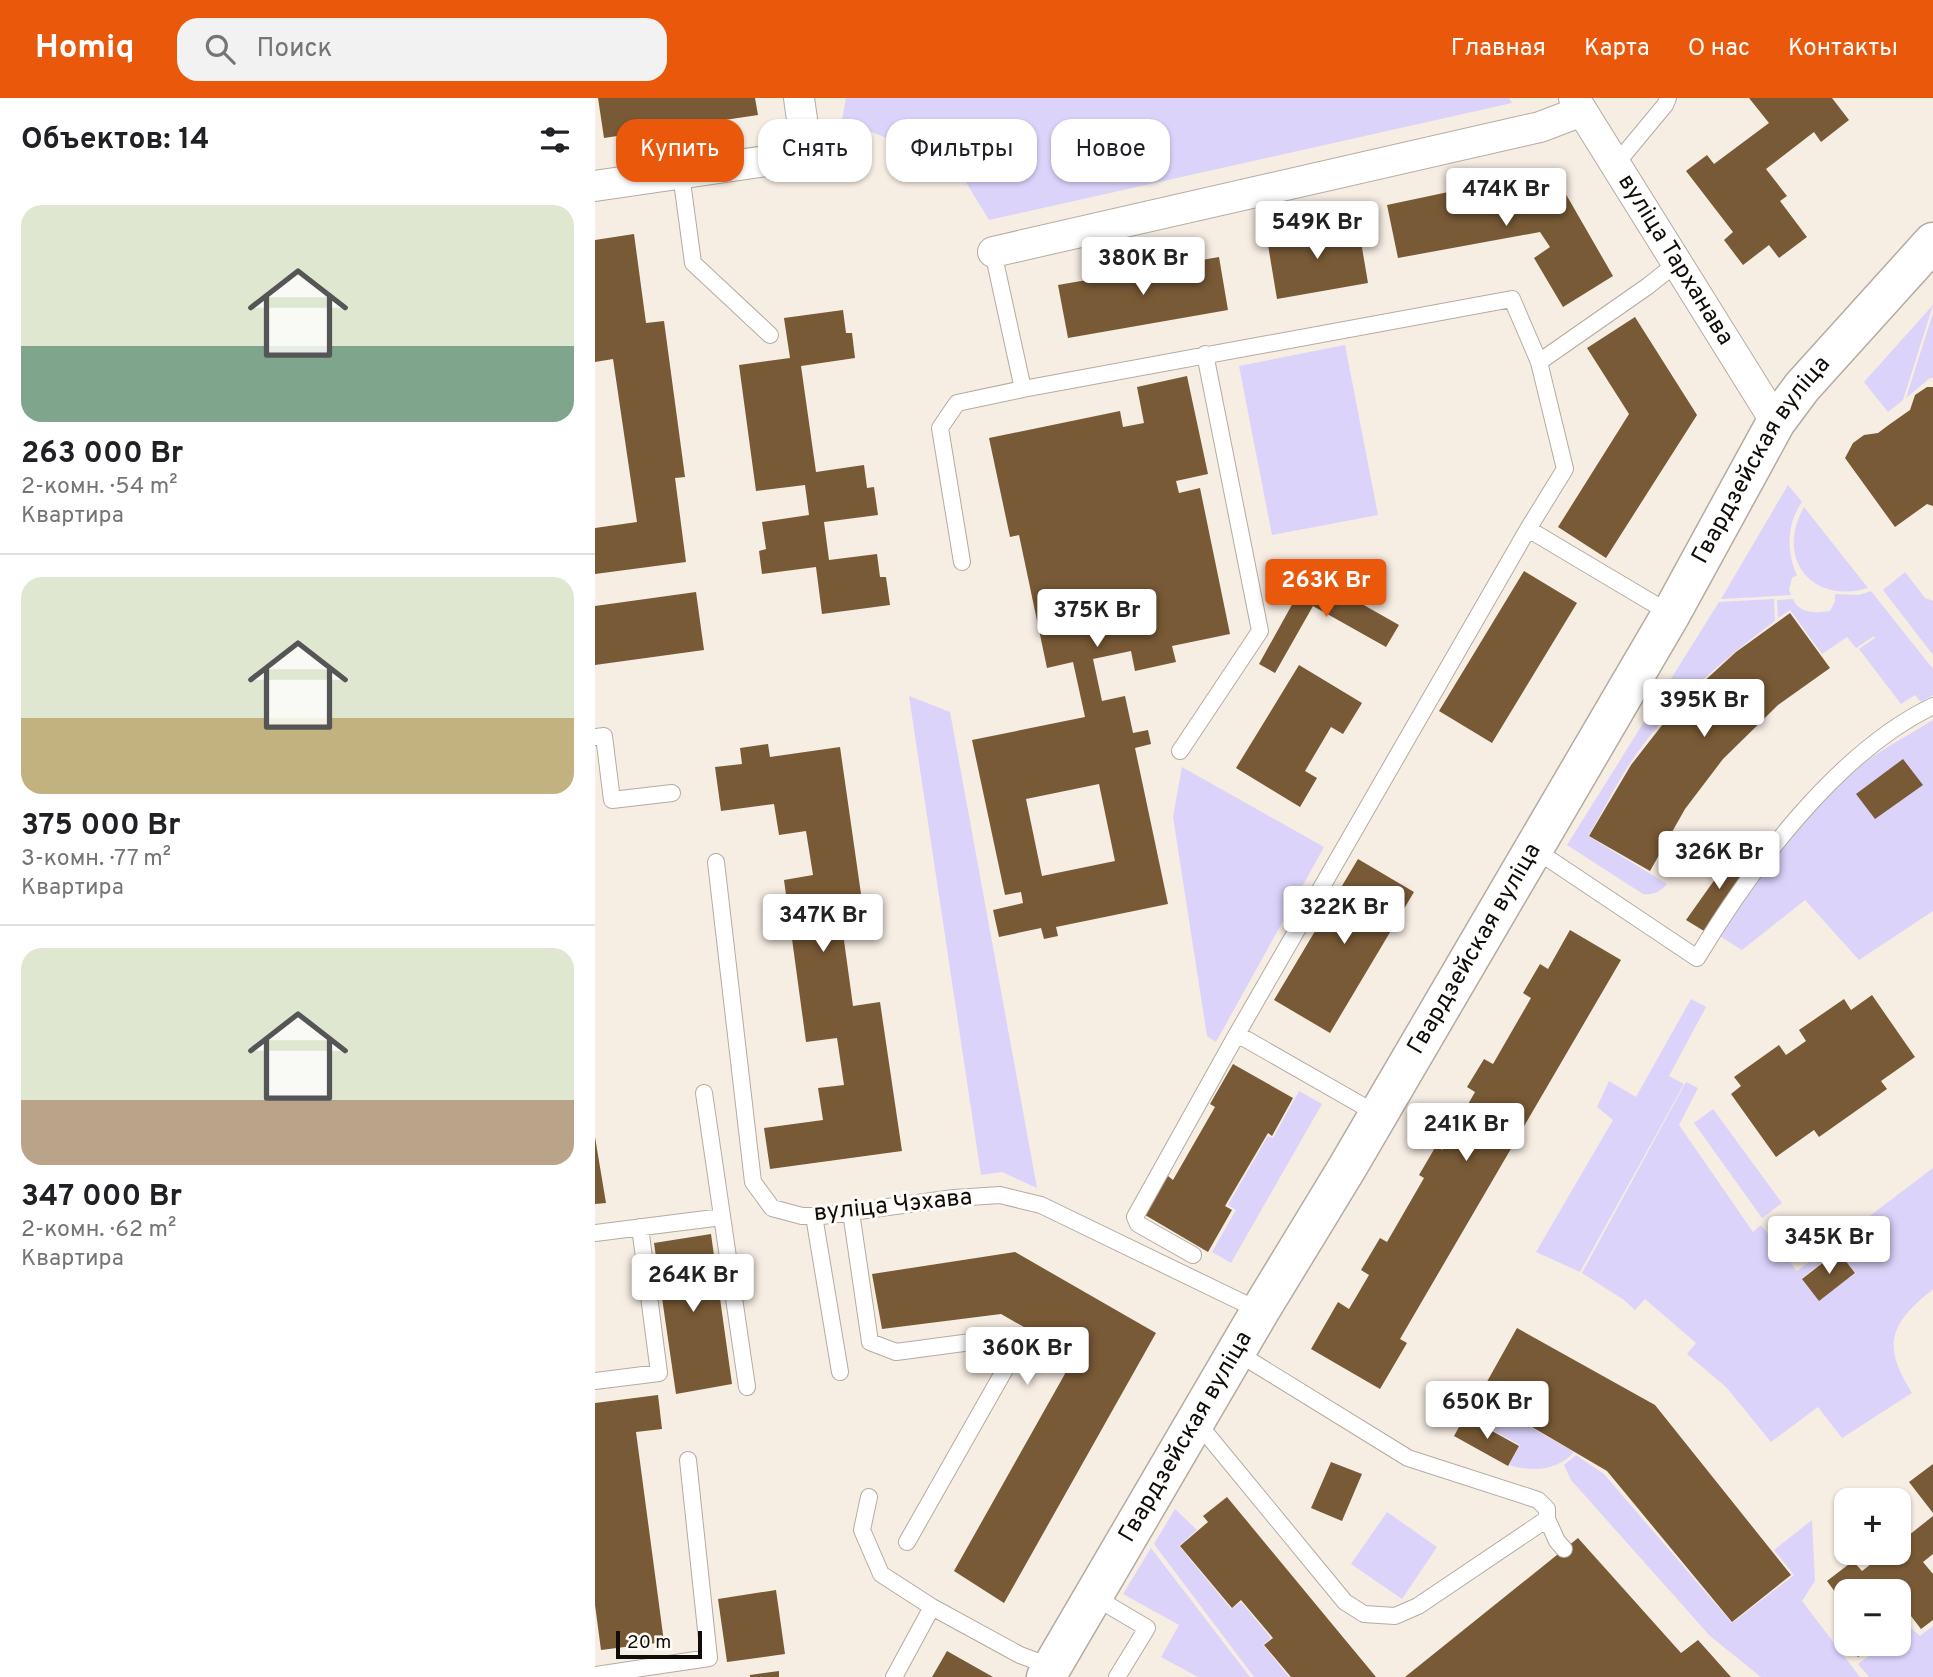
<!DOCTYPE html>
<html lang="ru">
<head>
<meta charset="utf-8">
<style>
	:root { --surface:#fff; --page:#f2f2f2; --text:#202124; --muted:#757577; --line:#e0e0e0; --accent:#ea580c }
	body { margin:0; font-family:Overpass,sans-serif; background:var(--page); color:var(--text); height:100vh; display:flex; flex-direction:column; font-size:26px; white-space:nowrap }
	* { box-sizing:border-box; margin:0 }
	p { font-size:23px; color:var(--muted) }
	.icon { flex:none; width:38px; height:38px; fill:none; stroke:currentColor; stroke-width:2; stroke-linecap:round; stroke-linejoin:round }
	.map { position:relative; flex:1; overflow:hidden }
	.sheet { display:flex; flex-direction:column; background:var(--surface); width:595px }
	.sheet>* { flex:none }
	.guide { position:absolute; left:21px; top:21px; width:665px; height:63px; display:flex; gap:14px }
	.tools { position:absolute; left:1239px; top:1390px; display:grid; gap:14px }
	.tools a { display:grid; place-items:center; width:77px; height:77px; border-radius:14px; background:var(--surface); box-shadow:0 2px 5px #0004; font-size:35px }
	.scale { position:absolute; left:21px; bottom:18px; width:86px; box-sizing:border-box; padding-left:7px; border:4px solid #100d09; border-top:0; font-size:19px; line-height:24px; white-space:nowrap; color:#100d09; -webkit-text-stroke:5px #fffbf7; paint-order:stroke }
	.price { position:absolute; translate:-50% -60px; padding:0 16px; border-radius:7px; background:#fff; color:#222; font-size:23px; line-height:46px; filter:drop-shadow(0 2px 4px #0008) }
	.price::after { content:''; position:absolute; left:50%; top:42px; width:21px; height:16px; margin-left:-10px; background:inherit; clip-path:polygon(0 0,100% 0,50% 100%) }
	.price.selected { background:var(--accent); color:#fff }
	ul { padding:0; list-style:none }
	li { display:grid; align-content:center; gap:14px; height:371px; padding:0 21px }
	li+li { border-top:2px solid var(--line) }
	li span { display:grid; place-items:center; height:217px; border-radius:21px; color:#555 }
	li>.icon { margin-inline-start:auto }
	span .icon { width:126px; height:126px; fill:#fffc; stroke-width:1 }
	li b { font-size:30px }
	h2 { display:flex; justify-content:space-between; align-items:center; height:84px; padding:0 21px; font-size:30px }
	.tag { padding:0 24px; border-radius:21px; background:var(--surface); box-shadow:0 2px 5px #0004; font-size:24px; line-height:63px }
	.tag.selected { background:var(--accent); color:#fff }
	header { display:flex; align-items:center; gap:42px; box-sizing:border-box; height:98px; padding:0 35px; background:var(--accent); color:#fff }
	header strong { font-size:33px }
	nav { display:flex; gap:38px; margin-inline-start:auto; font-size:24px }
	.search { width:490px; height:63px; background:var(--page); display:flex; align-items:center; gap:18px; box-sizing:border-box; padding:0 24px; border-radius:21px; color:var(--muted); font-size:26px }
	main { display:flex; flex:1; min-height:0 }
	.map>svg:first-child { display:block }
	.green { fill:#dcd3fb; fill-rule:evenodd }
	.building { fill:#795a36; fill-rule:evenodd }
	.lines { fill:none; stroke-linecap:round; stroke-linejoin:round }
	.lane-casing { stroke:#b4aba2; stroke-width:18 }
	.street-casing { stroke:#b4aba2; stroke-width:32 }
	.secondary-casing { stroke:#b4aba2; stroke-width:41 }
	.lane { stroke:#fff; stroke-width:16 }
	.street { stroke:#fff; stroke-width:30 }
	.secondary { stroke:#fff; stroke-width:38 }
	.labels { text-anchor:middle; dominant-baseline:central; stroke-width:6; stroke-linejoin:round; paint-order:stroke }
	.street-label { font-size:24px; fill:#100d09; stroke:#fffbf7 }
</style>
</head>
<body>
<header>
<strong>Homiq</strong>
<div class="search"><svg class="icon" aria-label="search" viewBox="0 0 24 24"><circle cx="10" cy="10" r="6"/><path d="M15 15l6 6"/></svg>Поиск</div>
<nav><a>Главная</a><a>Карта</a><a>О нас</a><a>Контакты</a></nav>
</header>
<main>
<section class="sheet">
<h2>Объектов: 14<svg class="icon" aria-label="filters" viewBox="0 0 24 24"><path d="M4 7h16M4 17h16"/><circle cx="9" cy="7" r="2"/><circle cx="15" cy="17" r="2"/></svg></h2>
<ul>
<li><span style="background:linear-gradient(#dfe7d0 65%,#7fa58c 0)"><svg class="icon" aria-label="home" viewBox="0 0 24 24"><path d="M3 11l9-7 9 7M6 9v11h12V9"/></svg></span><div><b>263 000 Br</b><p>2-комн. · 54 m²</p><p>Квартира</p></div></li>
<li><span style="background:linear-gradient(#dfe7d0 65%,#c2b280 0)"><svg class="icon" aria-label="home" viewBox="0 0 24 24"><path d="M3 11l9-7 9 7M6 9v11h12V9"/></svg></span><div><b>375 000 Br</b><p>3-комн. · 77 m²</p><p>Квартира</p></div></li>
<li><span style="background:linear-gradient(#dfe7d0 70%,#b9a48a 0)"><svg class="icon" aria-label="home" viewBox="0 0 24 24"><path d="M3 11l9-7 9 7M6 9v11h12V9"/></svg></span><div><b>347 000 Br</b><p>2-комн. · 62 m²</p><p>Квартира</p></div></li>
</ul>
</section>
<div class="map">
<svg width="1338" height="1579" viewBox="0 0 1338 1579">
	<rect width="100%" height="100%" fill="#f6ede3"/>
	<!-- green -->
	<path class="green" d="M 251,0 L 914,0 L 917,5 L 394,122 L 361,68 L 247,22 Z
		M 1338,207 L 1308,302 L 1293,314 L 1269,284 Z
		M 1338,215 L 1338,280 L 1335,280 L 1311,300 Z
		M 750,247 L 783,417 L 677,437 L 644,268 Z
		M 1193,387 L 1207,404 C 1192,425 1191,454 1202,477 L 1197,480 L 1194,492 L 1196,497 L 1126,501 Z
		M 1209,409 L 1273,490 C 1216,507 1180,460 1209,409 Z
		M 1310,474 L 1330,500 L 1338,503 L 1338,557 L 1288,492 Z
		M 1276,493 L 1338,571 L 1338,597 L 1326,604 L 1320,597 L 1306,606 L 1264,551 L 1280,540 L 1279,538 L 1261,550 L 1252,539 L 1227,556 L 1195,512 L 1183,520 L 1182,502 L 1198,501 C 1204,516 1221,515 1235,513 L 1240,503 L 1240,496 L 1264,497 Z
		M 1179,501 L 1180,523 C 1126,563 1071,610 1034,667 C 1019,690 1007,715 993,738 L 1072,786 C 1064,794 1060,797 1048,796 L 972,747 L 1124,504 Z
		M 314,598 L 355,614 L 442,1090 L 407,1074 L 386,1077 Z
		M 1338,622 L 1338,813 L 1264,862 L 1210,802 L 1147,852 L 1123,837 C 1165,778 1208,715 1265,668 C 1287,651 1314,637 1338,622 Z
		M 587,669 L 729,749 L 621,944 L 612,938 L 578,719 Z
		M 1096,901 L 1111,909 L 1074,978 L 1089,986 L 985,1174 L 941,1154 L 1018,1022 L 1002,1009 L 1014,983 L 1041,999 Z
		M 1091,984 L 1103,990 L 1084,1027 L 1158,1134 L 1166,1127 L 1202,1173 L 1338,1070 L 1338,1191 C 1295,1226 1286,1246 1317,1295 L 1247,1340 L 1223,1309 L 1176,1344 L 1131,1289 L 1092,1256 L 1101,1245 L 1050,1201 L 1040,1212 L 1029,1202 L 987,1175 ZM 1242,1152 L 1261,1175 L 1224,1202 L 1207,1180 Z
		M 704,993 L 727,1006 L 636,1165 L 617,1154 L 641,1112 L 633,1107 L 673,1038 L 678,1040 Z
		M 1118,1011 L 1187,1105 L 1167,1120 L 1099,1025 Z
		M 884,1300 L 979,1354 C 962,1373 938,1374 914,1367 L 925,1347 L 871,1317 Z
		M 981,1357 L 1009,1376 L 1137,1525 L 1199,1477 L 1179,1452 L 1217,1422 L 1220,1483 L 1207,1503 L 1265,1579 L 1166,1579 L 1115,1538 L 976,1382 L 969,1367 Z
		M 580,1411 L 602,1432 L 584,1448 L 636,1511 L 646,1504 L 676,1540 L 668,1547 L 694,1579 L 659,1579 L 559,1446 Z
		M 792,1414 L 842,1449 L 807,1501 L 756,1466 Z
		M 556,1450 L 655,1579 L 603,1579 L 566,1559 L 584,1527 L 528,1496 Z
		M 1338,1528 L 1338,1579 L 1274,1579 L 1263,1566 L 1292,1545 L 1304,1545 L 1304,1537 L 1315,1529 L 1325,1538 Z"/>
	<!-- building -->
	<path class="building" d="M 3,0 L 160,0 L 163,17 L 9,40 Z
		M 1154,0 L 1237,0 L 1254,22 L 1226,44 L 1219,34 L 1171,71 L 1192,98 L 1185,103 L 1212,139 L 1184,160 L 1174,147 L 1148,167 L 1129,142 L 1138,134 L 1091,73 L 1112,57 L 1119,66 L 1174,25 Z
		M 957,72 L 1018,178 L 968,209 L 939,160 L 955,149 L 945,134 L 803,160 L 792,107 Z
		M 763,126 L 773,185 L 682,201 L 672,141 Z
		M 39,136 L 51,225 L 69,223 L 90,379 L 80,380 L 91,464 L 0,476 L 0,430 L 42,424 L 18,261 L 0,264 L 0,142 Z
		M 624,159 L 633,212 L 473,240 L 463,187 Z
		M 248,212 L 251,235 L 257,235 L 260,260 L 206,268 L 221,374 L 269,367 L 272,390 L 279,389 L 283,417 L 229,424 L 234,462 L 282,456 L 285,479 L 291,479 L 295,507 L 227,516 L 221,469 L 167,476 L 164,453 L 171,451 L 167,424 L 214,417 L 210,387 L 161,393 L 144,267 L 195,260 L 189,220 Z
		M 1040,219 L 1102,317 L 1011,460 L 963,429 L 1034,316 L 992,250 Z
		M 592,278 L 613,376 L 581,383 L 584,395 L 605,390 L 635,536 L 577,548 L 581,564 L 540,573 L 536,553 L 498,561 L 507,603 L 530,598 L 538,635 L 553,632 L 556,646 L 540,650 L 573,806 L 461,829 L 463,838 L 449,841 L 446,830 L 404,839 L 398,812 L 428,805 L 426,794 L 410,797 L 377,642 L 490,619 L 478,564 L 452,570 L 424,437 L 415,439 L 394,340 L 525,313 L 528,329 L 549,325 L 542,289 ZM 504,686 L 520,763 L 447,778 L 431,701 Z
		M 1332,289 L 1338,289 L 1338,408 L 1332,406 L 1300,429 L 1250,360 L 1258,345 L 1269,337 L 1283,335 L 1295,326 L 1315,312 L 1320,297 Z
		M 929,473 L 982,505 L 897,645 L 844,613 Z
		M 714,476 L 804,527 L 791,549 L 718,508 L 680,575 L 664,566 Z
		M 101,494 L 109,552 L 0,567 L 0,508 Z
		M 1195,515 L 1235,570 L 1183,607 L 1128,661 L 1090,711 L 1055,773 L 994,738 L 1036,667 L 1082,608 L 1141,554 Z
		M 704,567 L 767,605 L 748,636 L 736,629 L 710,673 L 722,680 L 705,709 L 641,670 Z
		M 173,646 L 175,659 L 245,649 L 267,803 L 244,806 L 258,908 L 285,904 L 307,1053 L 175,1071 L 169,1030 L 228,1022 L 223,990 L 249,987 L 242,940 L 211,944 L 189,782 L 218,777 L 211,733 L 184,737 L 179,706 L 126,713 L 120,669 L 147,666 L 145,650 Z
		M 1308,661 L 1328,687 L 1280,721 L 1261,696 Z
		M 1140,753 L 1158,764 L 1109,833 L 1091,822 Z
		M 763,761 L 819,794 L 735,935 L 679,902 Z
		M 975,832 L 1026,862 L 805,1241 L 812,1245 L 785,1291 L 716,1251 L 743,1204 L 754,1211 L 774,1177 L 766,1172 L 785,1140 L 792,1144 L 829,1080 L 824,1077 L 841,1048 L 847,1052 L 880,994 L 872,989 L 889,961 L 898,966 L 936,900 L 928,895 L 945,866 L 953,871 Z
		M 1277,897 L 1320,959 L 1286,983 L 1292,991 L 1224,1039 L 1219,1032 L 1181,1059 L 1136,996 L 1146,988 L 1139,979 L 1184,947 L 1191,957 L 1211,943 L 1204,932 L 1249,901 L 1256,912 Z
		M 638,966 L 698,1000 L 677,1038 L 673,1035 L 630,1108 L 637,1112 L 613,1154 L 550,1117 L 573,1078 L 578,1082 L 620,1009 L 615,1006 Z
		M 0,1039 L 11,1105 L 0,1106 Z
		M 116,1136 L 137,1286 L 81,1296 L 59,1145 Z
		M 1243,1153 L 1260,1175 L 1224,1203 L 1207,1181 Z
		M 420,1154 L 561,1235 L 409,1505 L 359,1473 L 480,1258 L 406,1216 L 287,1231 L 277,1176 Z
		M 922,1230 L 1060,1307 L 1196,1477 L 1137,1524 L 1012,1373 L 884,1298 Z
		M 63,1297 L 67,1331 L 41,1334 L 69,1544 L 6,1552 L 0,1507 L 0,1305 Z
		M 870,1318 L 924,1348 L 913,1368 L 859,1338 Z
		M 736,1364 L 767,1376 L 747,1423 L 716,1410 Z
		M 1338,1366 L 1338,1415 L 1314,1384 Z
		M 632,1399 L 742,1532 L 781,1579 L 696,1579 L 669,1547 L 678,1540 L 646,1502 L 637,1510 L 585,1448 L 613,1424 L 608,1418 Z
		M 1338,1418 L 1338,1456 L 1328,1464 L 1338,1476 L 1338,1522 L 1326,1531 L 1316,1518 L 1304,1527 L 1304,1493 L 1251,1493 L 1251,1509 L 1232,1483 L 1258,1463 L 1267,1473 L 1292,1454 L 1304,1454 L 1304,1445 Z
		M 983,1440 L 1086,1555 L 1103,1542 L 1136,1579 L 810,1579 Z
		M 181,1492 L 190,1556 L 132,1564 L 123,1501 Z
		M 1251,1525 L 1251,1543 L 1243,1532 Z
		M 1253,1545 L 1281,1545 L 1263,1559 Z
		M 352,1553 L 398,1579 L 337,1579 Z
		M 184,1573 L 184,1579 L 155,1579 L 155,1577 Z"/>
	<g class="lines">
		<!-- lane casing -->
		<g class="lane-casing">
			<path id="lane" d="M 1021,66 L 1070,7 L 1073,0
				M 86,76 L 98,165 L 175,237
				M 398,154 L 428,291 L 917,201 L 944,264 L 970,371 L 933,431 L 642,936
				M 944,264 L 1053,188 L 1083,164
				M 933,431 L 1076,516
				M 367,464 L 345,330 L 362,305 L 428,291
				M 0,639 L 9,638 L 17,702 L 77,695
				M 585,653 L 665,533 L 610,256
				M 938,753 L 957,763 L 1102,860 C 1156,770 1242,654 1338,608
				M 121,764 L 158,1084 L 177,1110 L 207,1118 L 227,1118 L 359,1100 L 405,1097 L 446,1107 L 665,1213
				M 109,995 L 152,1289
				M 256,1114 L 275,1244 L 301,1254 L 376,1244 L 413,1266 L 312,1444
				M 219,1118 L 245,1274
				M 0,1135 L 127,1119
				M 598,1157 L 543,1126 L 540,1119 L 642,936 L 782,1016
				M 0,1283 L 64,1275 L 45,1129
				M 601,1323 L 750,1504 L 769,1516 L 800,1518 L 823,1508 L 952,1421 L 952,1411 L 943,1402 L 813,1360 L 641,1254
				M 274,1399 L 267,1432 L 286,1476 L 337,1509
				M 952,1421 L 962,1443 L 969,1451
				M 498,1498 L 552,1530 L 522,1579
				M 0,1577 L 114,1560 L 93,1362
				M 299,1579 L 337,1509 L 425,1557 L 457,1569"/>
		</g>
		<!-- street casing -->
		<g class="street-casing">
			<g id="street">
				<path id="s1" d="M 979,0 L 1181,324"/>
				<path d="M 0,88 L 212,57 L 204,0"/>
				<path d="M 398,154 L 945,29 L 987,13"/>
			</g>
		</g>
		<!-- secondary casing -->
		<g class="secondary-casing">
			<g id="secondary">
				<path id="s2" d="M 451,1579 L 665,1213 L 752,1070 L 1076,516 L 1181,324 L 1207,289 L 1338,144"/>
			</g>
		</g>
		<!-- lane -->
		<use href="#lane" class="lane"/>
		<!-- street -->
		<use href="#street" class="street"/>
		<!-- secondary -->
		<use href="#secondary" class="secondary"/>
	</g>
	<g class="labels">
		<!-- street labels -->
		<g class="street-label">
			<text stroke="none"><textPath href="#s1" startOffset="191">вуліца Тарханава</textPath></text>
			<text stroke="none"><textPath href="#s2" startOffset="1412">Гвардзейская вуліца</textPath></text>
			<text stroke="none"><textPath href="#s2" startOffset="845">Гвардзейская вуліца</textPath></text>
			<text transform="translate(298 1108) rotate(-6)">вуліца Чэхава</text>
			<text stroke="none"><textPath href="#s2" startOffset="278">Гвардзейская вуліца</textPath></text>
		</g>
	</g>
</svg>
<div class="tools">
<a>+</a>
<a>−</a>
</div>
<div class="scale">20 m</div>
<b class="price" style="left:911px;top:130px">474K Br</b>
<b class="price" style="left:722px;top:163px">549K Br</b>
<b class="price" style="left:548px;top:199px">380K Br</b>
<b class="price selected" style="left:731px;top:521px">263K Br</b>
<b class="price" style="left:502px;top:551px">375K Br</b>
<b class="price" style="left:1109px;top:641px">395K Br</b>
<b class="price" style="left:1124px;top:793px">326K Br</b>
<b class="price" style="left:749px;top:848px">322K Br</b>
<b class="price" style="left:228px;top:856px">347K Br</b>
<b class="price" style="left:871px;top:1065px">241K Br</b>
<b class="price" style="left:1234px;top:1178px">345K Br</b>
<b class="price" style="left:98px;top:1216px">264K Br</b>
<b class="price" style="left:432px;top:1289px">360K Br</b>
<b class="price" style="left:892px;top:1343px">650K Br</b>
<div class="guide">
<a class="tag selected">Купить</a>
<a class="tag">Снять</a>
<a class="tag">Фильтры</a>
<a class="tag">Новое</a>
</div>
</div>
</main>
</body>
</html>
